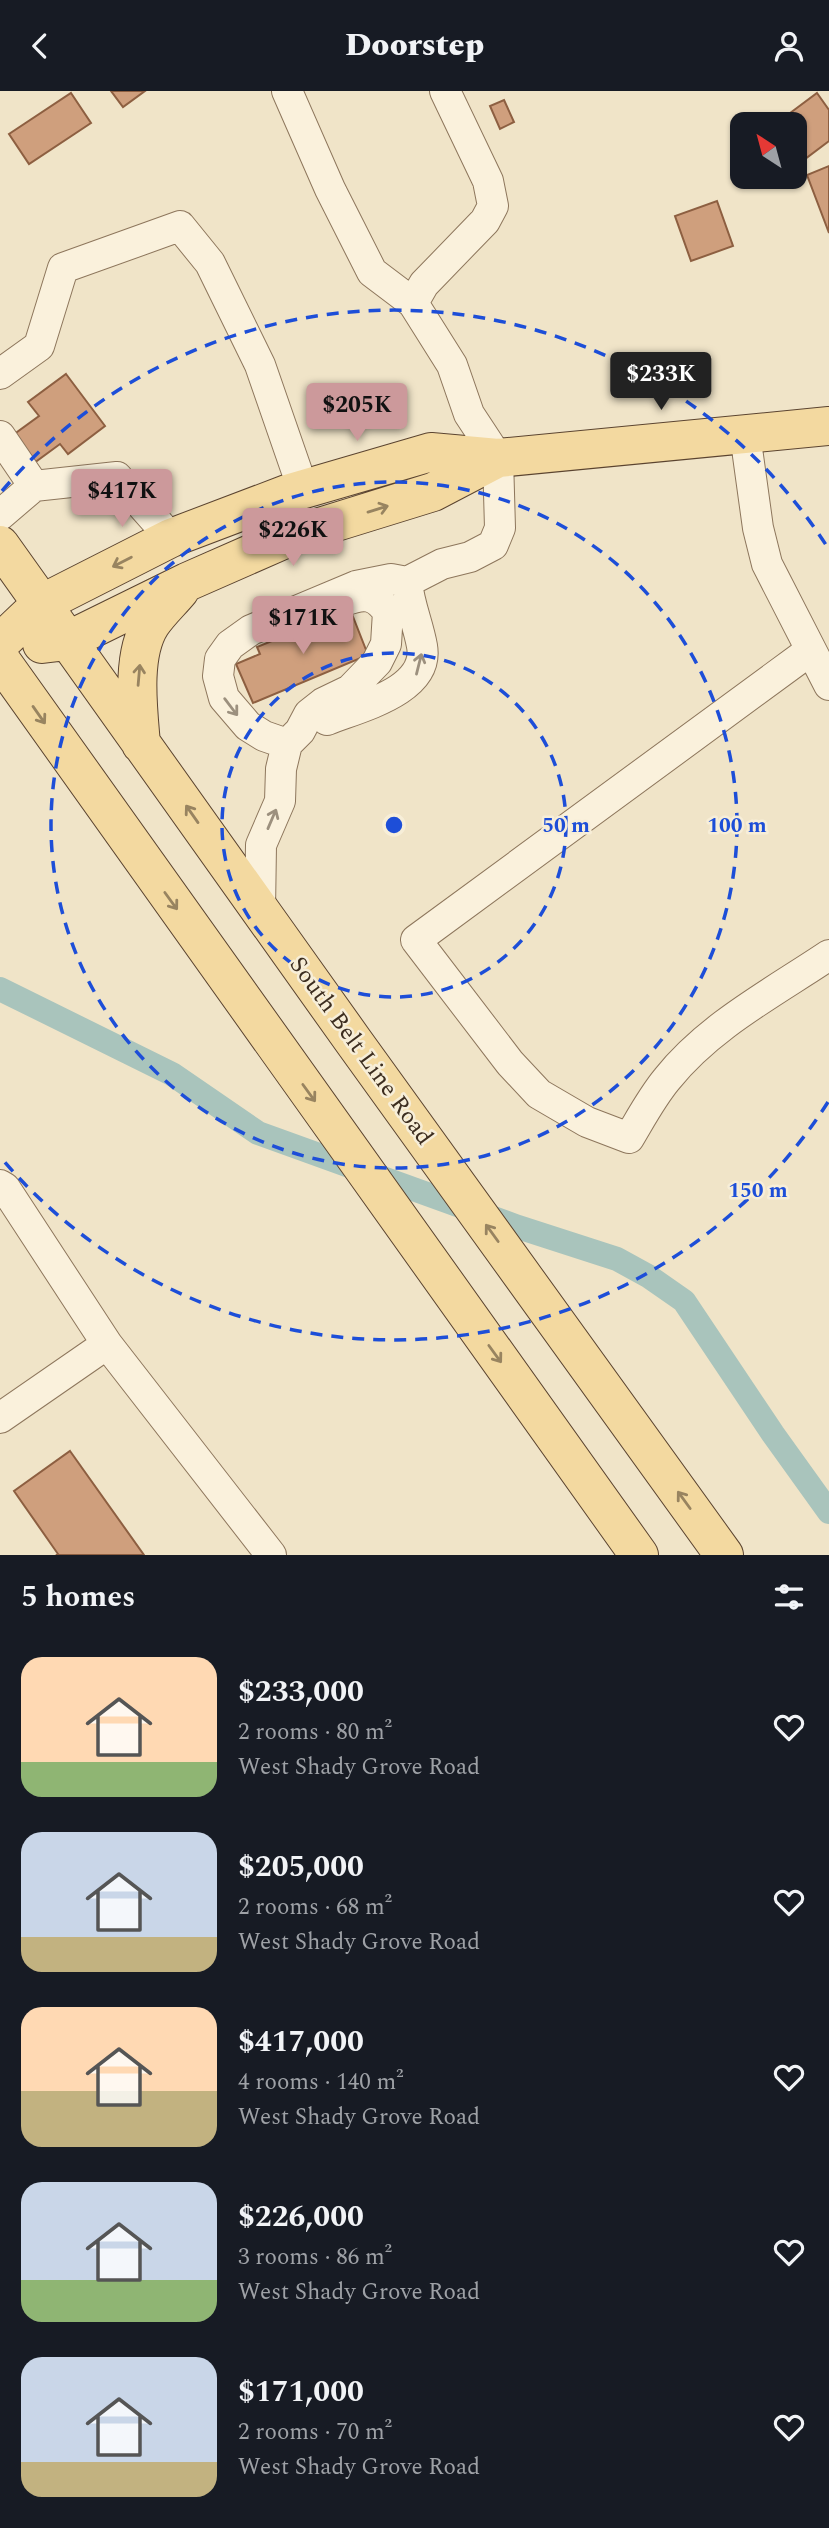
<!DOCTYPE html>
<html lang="en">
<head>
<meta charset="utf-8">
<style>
	:root { --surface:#171b24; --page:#242831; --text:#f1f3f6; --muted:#9ea1a6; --accent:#cc999b }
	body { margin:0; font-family:Spectral,serif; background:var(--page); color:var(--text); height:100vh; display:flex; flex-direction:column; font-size:26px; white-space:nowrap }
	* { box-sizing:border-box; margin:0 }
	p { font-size:23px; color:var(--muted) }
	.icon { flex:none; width:38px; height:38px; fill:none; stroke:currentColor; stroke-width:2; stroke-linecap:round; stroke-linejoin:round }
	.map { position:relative; height:1464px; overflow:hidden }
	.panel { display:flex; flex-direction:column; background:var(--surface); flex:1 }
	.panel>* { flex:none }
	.needle { width:46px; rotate:324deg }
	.tools { position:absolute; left:730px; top:21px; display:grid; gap:14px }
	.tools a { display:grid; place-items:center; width:77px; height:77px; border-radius:14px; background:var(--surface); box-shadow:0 2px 5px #0004; font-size:35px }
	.price { position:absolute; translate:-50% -60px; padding:0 16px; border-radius:7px; background:var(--accent); color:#111; font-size:23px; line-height:46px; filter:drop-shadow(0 2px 4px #0008) }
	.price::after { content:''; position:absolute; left:50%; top:42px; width:21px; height:16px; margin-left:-10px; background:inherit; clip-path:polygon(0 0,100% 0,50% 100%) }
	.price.selected { background:#222; color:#fff }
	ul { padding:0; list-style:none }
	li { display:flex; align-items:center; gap:21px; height:175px; padding:0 21px }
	li span { display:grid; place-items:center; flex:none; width:196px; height:140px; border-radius:21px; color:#555 }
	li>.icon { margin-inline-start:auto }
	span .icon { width:84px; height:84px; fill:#fffc; stroke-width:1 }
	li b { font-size:30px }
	h2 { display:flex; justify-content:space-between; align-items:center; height:84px; padding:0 21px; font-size:30px }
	header { display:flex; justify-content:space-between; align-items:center; height:91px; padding:0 21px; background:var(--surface); font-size:32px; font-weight:800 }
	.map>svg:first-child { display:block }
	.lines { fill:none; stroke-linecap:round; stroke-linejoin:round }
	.canal { stroke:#a9c4bc; stroke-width:24 }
	.building { fill:#cf9f7d; stroke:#8d5f41; stroke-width:2 }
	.minor-casing { stroke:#8d765c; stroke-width:32 }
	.major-casing { stroke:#5b4430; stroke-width:40 }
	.minor { stroke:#faf1dc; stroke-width:30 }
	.major { stroke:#f3d9a0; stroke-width:38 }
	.oneway { stroke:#988460 }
	.oneway2 { stroke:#9c907e }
	.ring { fill:none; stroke:#1d4ed8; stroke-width:3.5; stroke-dasharray:12 9 }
	.labels { text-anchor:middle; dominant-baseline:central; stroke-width:5; stroke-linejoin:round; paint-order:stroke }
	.street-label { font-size:24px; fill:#3d2e20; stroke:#f7eed8 }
	.centre { fill:#1d4ed8; stroke:#f7eed8; stroke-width:3.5 }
	.ring-label { font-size:21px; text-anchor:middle; font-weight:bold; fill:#1d4ed8; stroke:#f7eed8; stroke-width:5; stroke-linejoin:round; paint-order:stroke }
</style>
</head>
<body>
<header><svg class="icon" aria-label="back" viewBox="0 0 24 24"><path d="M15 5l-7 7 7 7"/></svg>Doorstep<svg class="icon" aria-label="person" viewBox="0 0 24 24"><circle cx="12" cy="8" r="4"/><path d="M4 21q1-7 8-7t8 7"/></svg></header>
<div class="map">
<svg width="829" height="1464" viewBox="0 0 829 1464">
	<rect width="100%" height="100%" fill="#f0e4c8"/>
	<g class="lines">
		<!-- canal -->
		<path class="canal" d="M 0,898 L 172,983 L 258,1042 L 518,1136 L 617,1168 L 648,1185 L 684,1210 L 773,1343 L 829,1421"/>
	</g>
	<!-- building -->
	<path class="building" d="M 111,0 L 145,0 L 123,16 Z
		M 71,2 L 91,32 L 29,73 L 9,43 Z
		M 817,2 L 829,19 L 829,50 L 805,68 L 794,54 L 794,33 L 780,33 L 778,31 Z
		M 504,9 L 514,31 L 500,38 L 490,15 Z
		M 829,75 L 829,142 L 807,84 Z
		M 717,110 L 733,155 L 691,170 L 675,125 Z
		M 66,283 L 105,335 L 68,363 L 60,353 L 34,372 L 13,344 L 39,325 L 28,311 Z
		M 350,518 L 368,564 L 253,612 L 236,573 L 260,563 L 257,556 Z
		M 70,1360 L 144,1464 L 56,1464 L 58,1463 L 14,1400 Z"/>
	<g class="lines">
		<!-- minor casing -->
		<g class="minor-casing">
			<path id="minor" d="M 413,212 L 424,193 L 485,130 L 493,115 L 488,90 L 445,0
				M 0,283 L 39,255 L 63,177 L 180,135 L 210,172 L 260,274 L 303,398
				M 745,343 L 758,437 L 767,473 L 829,594
				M 0,345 L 34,395
				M 0,424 L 34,395 L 117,386 L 171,447
				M 811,559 L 416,849 L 510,972 L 539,1003 L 587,1031 L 629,1047 C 641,1027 652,1006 667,988 C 709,935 774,901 829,864
				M 327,629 C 359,616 430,600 422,555 C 418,533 409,513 407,491
				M 287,653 L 264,645 L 248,635 L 224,607 L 218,585 L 220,568 L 230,554 L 251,539 L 356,495 L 391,488 L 407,491 L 442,473 L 470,466 L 493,454 L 500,437 L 498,367 L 469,323 L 452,274 L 413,212 L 372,181 L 330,98 L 287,0
				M 260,819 L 261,754 L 280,710 L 281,678 L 287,653 L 300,640 L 309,623 L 323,612 L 350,599 L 377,571 L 386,553 L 388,521 C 375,503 365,502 344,510
				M 0,1094 L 5,1097 L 107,1253 L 271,1464
				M 0,1327 L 107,1253"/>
		</g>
		<!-- major casing -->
		<g class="major-casing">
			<path id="major" d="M 0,454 L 354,951 L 724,1464
				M 0,552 L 41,513 L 171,447 L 287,403 L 431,361 L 498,367 L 829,335
				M 42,553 L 67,550 L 187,491 L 294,444 L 433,401 L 498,367
				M 0,568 L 639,1464
				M 141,653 C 138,618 131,564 151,533 C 159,521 171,510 180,499"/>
		</g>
		<!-- minor -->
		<use href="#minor" class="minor"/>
		<!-- major -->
		<use href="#major" class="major"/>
	</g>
	<!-- one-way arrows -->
	<defs><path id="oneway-shaft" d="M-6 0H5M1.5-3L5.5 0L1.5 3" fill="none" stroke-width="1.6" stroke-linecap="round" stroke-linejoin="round" transform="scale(1.75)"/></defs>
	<g class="oneway">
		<use href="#oneway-shaft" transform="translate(378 418) rotate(-17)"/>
		<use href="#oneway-shaft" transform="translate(122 471) rotate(153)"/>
		<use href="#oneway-shaft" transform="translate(139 584) rotate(-85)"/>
		<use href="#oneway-shaft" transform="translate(39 624) rotate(55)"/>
		<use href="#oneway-shaft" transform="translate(192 723) rotate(-125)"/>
		<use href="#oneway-shaft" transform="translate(171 810) rotate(54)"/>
		<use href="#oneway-shaft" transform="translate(309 1002) rotate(54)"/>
		<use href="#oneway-shaft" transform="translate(492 1142) rotate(-126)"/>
		<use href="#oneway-shaft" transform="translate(495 1263) rotate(54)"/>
		<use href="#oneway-shaft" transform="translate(684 1409) rotate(-126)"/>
	</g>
	<g class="oneway2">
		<use href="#oneway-shaft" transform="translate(419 573) rotate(-76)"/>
		<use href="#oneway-shaft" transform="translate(231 616) rotate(53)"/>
		<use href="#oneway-shaft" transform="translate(272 728) rotate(-67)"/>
	</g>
	<!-- distance rings -->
	<g class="ring">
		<circle cx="394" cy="734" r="172"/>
		<circle cx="394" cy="734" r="343"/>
		<path d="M828 1011A515 515 0 0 1 2 1068M2 400A515 515 0 0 1 828 457"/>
	</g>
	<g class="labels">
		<!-- street labels -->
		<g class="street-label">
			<text transform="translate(361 960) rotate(54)">South Belt Line Road</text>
		</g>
	</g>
	<circle cx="394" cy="734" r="10" class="centre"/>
	<g class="ring-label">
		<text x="566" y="741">50 m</text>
		<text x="737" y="741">100 m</text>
		<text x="758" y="1106">150 m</text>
	</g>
</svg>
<div class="tools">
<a><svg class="needle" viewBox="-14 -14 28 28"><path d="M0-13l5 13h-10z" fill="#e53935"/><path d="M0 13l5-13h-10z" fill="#9ea1a6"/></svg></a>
</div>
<b class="price selected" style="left:661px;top:321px">$233K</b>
<b class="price" style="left:357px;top:352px">$205K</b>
<b class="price" style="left:122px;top:438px">$417K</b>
<b class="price" style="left:293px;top:477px">$226K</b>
<b class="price" style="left:303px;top:565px">$171K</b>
</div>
<section class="panel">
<h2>5 homes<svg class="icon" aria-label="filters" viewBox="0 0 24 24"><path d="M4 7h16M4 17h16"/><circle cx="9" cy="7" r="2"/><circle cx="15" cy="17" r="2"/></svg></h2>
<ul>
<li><span style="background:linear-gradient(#ffd9b3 75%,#8fb573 0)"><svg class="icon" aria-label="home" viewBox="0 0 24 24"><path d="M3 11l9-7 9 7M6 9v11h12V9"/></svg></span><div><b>$233,000</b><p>2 rooms · 80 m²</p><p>West Shady Grove Road</p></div><svg class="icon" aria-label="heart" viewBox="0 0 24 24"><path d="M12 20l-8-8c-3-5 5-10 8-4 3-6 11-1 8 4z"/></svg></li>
<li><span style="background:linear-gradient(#c9d6e8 75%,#c2b280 0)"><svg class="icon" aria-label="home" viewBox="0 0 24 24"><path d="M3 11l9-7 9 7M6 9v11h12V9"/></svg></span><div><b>$205,000</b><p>2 rooms · 68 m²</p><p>West Shady Grove Road</p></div><svg class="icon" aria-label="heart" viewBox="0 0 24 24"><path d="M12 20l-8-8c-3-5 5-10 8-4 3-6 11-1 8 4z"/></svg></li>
<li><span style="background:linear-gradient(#ffd9b3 60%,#c2b280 0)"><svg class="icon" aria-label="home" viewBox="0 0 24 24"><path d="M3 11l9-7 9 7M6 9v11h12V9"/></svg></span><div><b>$417,000</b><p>4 rooms · 140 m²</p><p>West Shady Grove Road</p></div><svg class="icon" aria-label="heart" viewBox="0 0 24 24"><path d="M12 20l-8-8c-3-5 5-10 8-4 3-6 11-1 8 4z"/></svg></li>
<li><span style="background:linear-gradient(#c9d6e8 70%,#8fb573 0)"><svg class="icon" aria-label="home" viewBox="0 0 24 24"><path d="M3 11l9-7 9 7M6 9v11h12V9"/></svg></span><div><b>$226,000</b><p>3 rooms · 86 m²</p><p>West Shady Grove Road</p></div><svg class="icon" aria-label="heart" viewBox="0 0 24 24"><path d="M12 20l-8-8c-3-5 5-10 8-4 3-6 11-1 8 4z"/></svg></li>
<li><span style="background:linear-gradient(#c9d6e8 75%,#c2b280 0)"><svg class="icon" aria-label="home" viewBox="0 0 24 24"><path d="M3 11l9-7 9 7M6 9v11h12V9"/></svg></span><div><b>$171,000</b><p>2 rooms · 70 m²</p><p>West Shady Grove Road</p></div><svg class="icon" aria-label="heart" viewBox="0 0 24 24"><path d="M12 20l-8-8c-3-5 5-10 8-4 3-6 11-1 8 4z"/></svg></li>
</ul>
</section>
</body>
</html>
